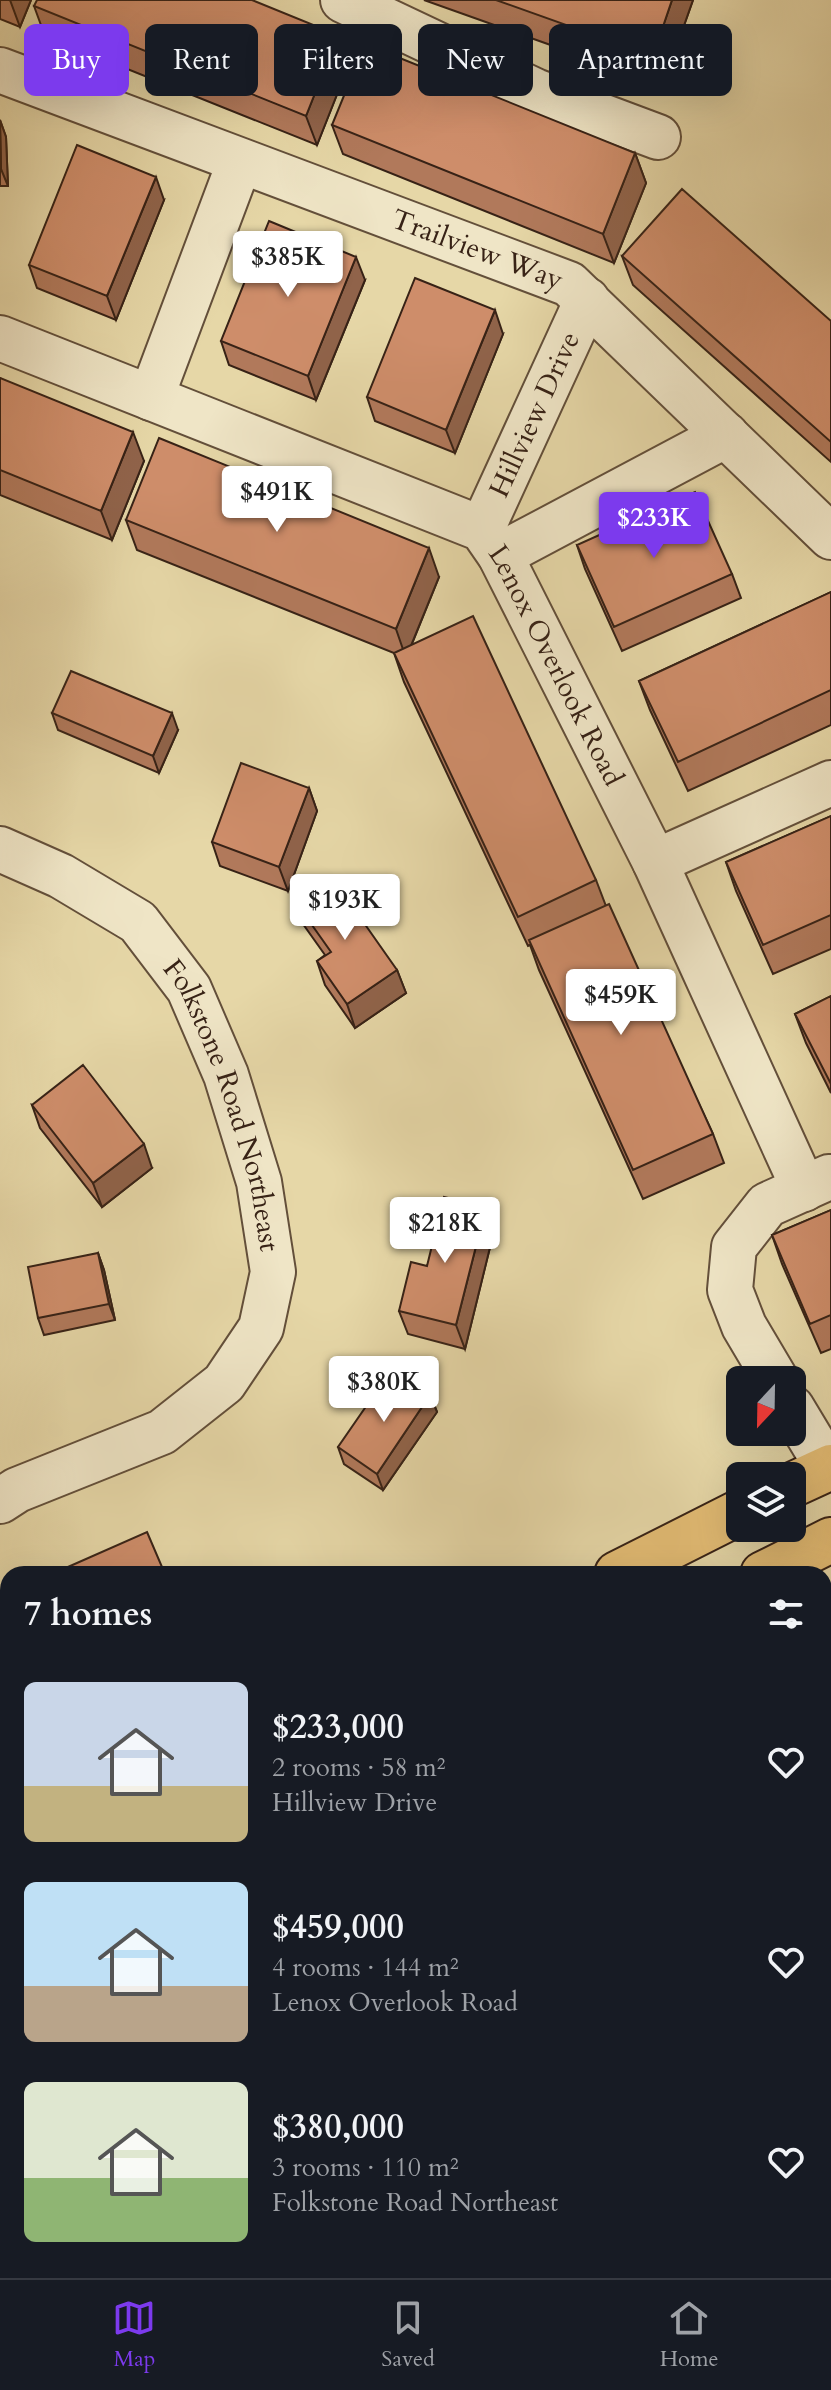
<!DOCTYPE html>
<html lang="en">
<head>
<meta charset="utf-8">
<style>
	:root { --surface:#171b24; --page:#20242c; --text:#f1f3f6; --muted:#9ea1a6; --line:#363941; --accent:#7c3aed }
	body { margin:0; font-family:Cardo,serif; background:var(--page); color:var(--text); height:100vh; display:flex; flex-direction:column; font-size:30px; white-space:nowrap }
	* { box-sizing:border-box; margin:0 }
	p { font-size:26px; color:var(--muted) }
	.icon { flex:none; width:44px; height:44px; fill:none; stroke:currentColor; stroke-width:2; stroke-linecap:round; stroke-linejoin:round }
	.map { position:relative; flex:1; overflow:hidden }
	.drawer { position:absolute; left:0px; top:1566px; width:832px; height:712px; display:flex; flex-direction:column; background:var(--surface); border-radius:24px 24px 0 0; box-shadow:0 8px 32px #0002 }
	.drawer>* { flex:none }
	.banner { position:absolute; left:24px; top:24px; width:784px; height:72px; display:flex; gap:16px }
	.needle { width:52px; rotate:202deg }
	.controls { position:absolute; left:726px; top:1366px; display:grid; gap:16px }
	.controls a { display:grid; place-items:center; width:80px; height:80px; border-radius:12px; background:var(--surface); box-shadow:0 8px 32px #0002; font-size:40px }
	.price { position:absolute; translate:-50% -68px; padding:0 18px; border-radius:8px; background:#fff; color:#222; font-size:26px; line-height:52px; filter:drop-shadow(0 2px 4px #0008) }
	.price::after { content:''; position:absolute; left:50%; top:48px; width:24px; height:18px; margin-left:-12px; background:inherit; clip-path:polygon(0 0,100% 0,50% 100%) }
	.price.active { background:var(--accent); color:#fff }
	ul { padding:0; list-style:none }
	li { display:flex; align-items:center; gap:24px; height:200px; padding:0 24px }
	li span { display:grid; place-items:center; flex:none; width:224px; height:160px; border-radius:12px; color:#555 }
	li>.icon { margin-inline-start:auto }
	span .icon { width:96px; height:96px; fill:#fffc; stroke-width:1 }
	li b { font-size:34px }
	h2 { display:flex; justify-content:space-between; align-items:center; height:96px; padding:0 24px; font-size:34px }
	.tag { padding:0 28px; border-radius:12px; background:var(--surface); box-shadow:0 8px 32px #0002; font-size:28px; line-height:72px }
	.tag.active { background:var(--accent); color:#fff }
	.dock { display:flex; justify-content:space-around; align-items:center; height:112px; border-top:2px solid var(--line); background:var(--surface); font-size:22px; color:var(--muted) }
	.dock a { display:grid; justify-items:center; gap:4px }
	.dock .active { color:var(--accent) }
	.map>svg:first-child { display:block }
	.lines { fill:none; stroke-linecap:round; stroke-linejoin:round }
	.minor-casing { stroke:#634f3a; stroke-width:48 }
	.major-casing { stroke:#372216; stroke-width:48 }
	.minor { stroke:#efe5c6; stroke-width:44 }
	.major { stroke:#e3bc74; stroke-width:44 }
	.wall { fill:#b1795b; stroke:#372216; stroke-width:2 }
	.shaded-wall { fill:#90634a; stroke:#372216; stroke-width:2 }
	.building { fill:#ce8d6a; stroke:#372216; stroke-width:2 }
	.labels { text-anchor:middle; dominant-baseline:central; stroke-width:8; stroke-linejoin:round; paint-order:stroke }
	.street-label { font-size:28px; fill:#372216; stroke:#efe5c6 }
</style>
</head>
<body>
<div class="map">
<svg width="831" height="2278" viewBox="0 0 831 2278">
	<rect width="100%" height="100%" fill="#e6d7a7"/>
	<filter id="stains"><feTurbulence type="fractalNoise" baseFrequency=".0025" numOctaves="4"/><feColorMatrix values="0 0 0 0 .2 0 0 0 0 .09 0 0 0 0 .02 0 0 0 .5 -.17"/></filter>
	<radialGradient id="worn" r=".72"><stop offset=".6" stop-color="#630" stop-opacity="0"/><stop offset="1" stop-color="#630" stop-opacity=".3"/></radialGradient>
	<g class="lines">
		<!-- minor casing -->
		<g class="minor-casing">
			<g id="minor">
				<path d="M 343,0 L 535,91 L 658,137"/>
				<path id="s1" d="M 0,70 L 569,284 L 831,537"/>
				<path id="s2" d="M 0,338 L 482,529 L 500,555 L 655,862 L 804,1189"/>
				<path d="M 151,398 L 240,161"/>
				<path id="s3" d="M 482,529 L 587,300"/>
				<path d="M 500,555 L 726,435"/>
				<path id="s4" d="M 0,849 L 61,876 L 138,922 L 189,989 L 226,1075 L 259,1182 L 273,1272 L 261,1328 L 224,1383 L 162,1432 L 17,1490 L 0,1501"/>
				<path d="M 655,862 L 831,783"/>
				<path d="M 776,1380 L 744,1326 L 730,1290 L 734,1247 L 767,1205 L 829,1177"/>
				<path d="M 792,1408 L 828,1468"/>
				<path d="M 0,1700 L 8,1713"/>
				<path d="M 824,1814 L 831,1811"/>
				<path d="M 0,2191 L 8,2186"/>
			</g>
		</g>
		<!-- major casing -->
		<g class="major-casing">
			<path id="major" d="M 792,1485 L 831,1467
				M 617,1574 L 740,1512
				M 763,1574 L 831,1540
				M 0,1863 L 8,1859
				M 0,1941 L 8,1938"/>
		</g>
		<!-- minor -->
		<use href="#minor" class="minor"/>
		<!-- major -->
		<use href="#major" class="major"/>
	</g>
	<!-- wall -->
	<path class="wall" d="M 0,0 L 31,0 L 20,27 L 0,19 Z
		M 424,0 L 693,0 L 663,85 Z
		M 34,6 L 338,35 L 349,64 L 317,145 L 45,36 Z
		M 0,120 L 6,137 L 8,186 L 0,186 Z
		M 332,125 L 635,153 L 646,183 L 614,263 L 343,154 Z
		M 164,200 L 116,320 L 37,288 L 29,265 Z
		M 622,256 L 831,321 L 831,462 L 633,285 Z
		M 365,280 L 316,400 L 229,365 L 221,341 Z
		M 503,334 L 455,453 L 375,421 L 367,397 Z
		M 0,378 L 144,461 L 112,540 L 0,495 Z
		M 126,520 L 439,577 L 412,644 L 596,880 L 606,906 L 713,1134 L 724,1163 L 643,1199 L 539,970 L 530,945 L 528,946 L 404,682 L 394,653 L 137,550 Z
		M 577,545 L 732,574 L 741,598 L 622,651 L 585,569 Z
		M 831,592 L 831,725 L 688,791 L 650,710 L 639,681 Z
		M 52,713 L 178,730 L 159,773 L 58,730 Z
		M 309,788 L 317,811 L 288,891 L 220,866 L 212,842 Z
		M 831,816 L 831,949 L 773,974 L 736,891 L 726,862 Z
		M 295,901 L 397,970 L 406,993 L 355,1028 L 325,985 L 317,961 L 325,955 L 303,924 Z
		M 831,996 L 831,1093 L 806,1043 L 795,1014 Z
		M 32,1105 L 152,1168 L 102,1207 L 40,1128 Z
		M 486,1207 L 494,1231 L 465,1349 L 408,1334 L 399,1311 L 427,1266 Z
		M 831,1210 L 831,1349 L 821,1353 L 782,1264 L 772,1235 Z
		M 98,1253 L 104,1270 L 115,1320 L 44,1335 L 38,1318 Z
		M 399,1390 L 430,1395 L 437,1412 L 383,1490 L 344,1464 L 338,1447 Z
		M 824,1738 L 828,1750 L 824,1752 Z
		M 824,1993 L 831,2008 L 831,2191 L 824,2195 Z
		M 8,2055 L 8,2148 L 0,2152 L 0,2059 Z
		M 148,2270 L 218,2270 L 201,2278 L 152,2278 Z
		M 565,2270 L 627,2270 L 608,2278 L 568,2278 Z"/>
	<!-- shaded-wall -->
	<path class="shaded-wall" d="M 10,0 L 31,0 L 20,27 Z
		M 672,0 L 693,0 L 663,85 L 653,56 Z
		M 338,35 L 349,64 L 317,145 L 306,116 Z
		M 0,120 L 6,137 L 8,186 L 1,169 Z
		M 635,153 L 646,183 L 614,263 L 603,234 Z
		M 156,177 L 164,200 L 116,320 L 107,296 Z
		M 356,257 L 365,280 L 316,400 L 308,376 Z
		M 495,310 L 503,334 L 455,453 L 446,430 Z
		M 133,432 L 144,461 L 112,540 L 101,511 Z
		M 429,548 L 439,577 L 406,658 L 396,629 Z
		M 172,713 L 178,730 L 159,773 L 153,756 Z
		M 309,788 L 317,811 L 288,891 L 279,867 Z
		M 397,970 L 406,993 L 355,1028 L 347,1004 Z
		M 144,1144 L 152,1168 L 102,1207 L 93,1183 Z
		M 486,1207 L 494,1231 L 465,1349 L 456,1325 Z
		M 98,1253 L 104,1270 L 115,1320 L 109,1304 Z
		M 430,1395 L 437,1412 L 383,1490 L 377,1474 Z"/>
	<!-- building -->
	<path class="building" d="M 37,0 L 252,0 L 338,35 L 306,116 L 34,6 Z
		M 496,0 L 672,0 L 653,56 Z
		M 365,44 L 635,153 L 603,234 L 332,125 Z
		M 0,125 L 1,169 L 0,169 Z
		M 77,145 L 156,177 L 107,296 L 29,265 Z
		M 682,189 L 831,321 L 831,442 L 622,256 Z
		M 269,221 L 356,257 L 308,376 L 221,341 Z
		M 415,278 L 495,310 L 446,430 L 367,397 Z
		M 0,378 L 133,432 L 101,511 L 0,470 Z
		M 159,438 L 429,548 L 396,629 L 126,520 Z
		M 695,492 L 732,574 L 614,627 L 577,545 Z
		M 831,592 L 831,690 L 678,762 L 639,681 Z
		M 473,616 L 596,880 L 518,917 L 394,653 Z
		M 71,671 L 172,713 L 153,756 L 52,713 Z
		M 241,763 L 309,788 L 279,867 L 212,842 Z
		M 831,816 L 831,915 L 763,945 L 726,862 Z
		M 331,876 L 397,970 L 347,1004 L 317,961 L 331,952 L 295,901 Z
		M 609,904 L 713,1134 L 633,1170 L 529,940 Z
		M 831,996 L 831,1084 L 795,1014 Z
		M 83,1065 L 144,1144 L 93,1183 L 32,1105 Z
		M 444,1197 L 486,1207 L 456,1325 L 399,1311 L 411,1262 L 427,1266 Z
		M 831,1210 L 831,1315 L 810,1324 L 772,1235 Z
		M 98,1253 L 109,1304 L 38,1318 L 28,1267 Z
		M 385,1379 L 399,1390 L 407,1379 L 430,1395 L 377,1474 L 338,1447 Z
		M 147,1532 L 165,1574 L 52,1574 Z
		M 824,1993 L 831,2008 L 831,2157 L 824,2160 Z
		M 8,2055 L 8,2121 L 0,2125 L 0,2059 Z
		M 422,2270 L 497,2270 L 501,2278 L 405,2278 Z"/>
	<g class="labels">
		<!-- street labels -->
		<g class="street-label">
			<text stroke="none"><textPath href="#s1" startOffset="510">Trailview Way</textPath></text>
			<text stroke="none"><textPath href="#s3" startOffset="126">Hillview Drive</textPath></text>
			<text stroke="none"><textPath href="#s2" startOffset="674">Lenox Overlook Road</textPath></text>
			<text stroke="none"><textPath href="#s4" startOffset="362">Folkstone Road Northeast</textPath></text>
		</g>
	</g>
	<rect width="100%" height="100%" filter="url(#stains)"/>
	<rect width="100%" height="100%" fill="url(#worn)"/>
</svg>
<div class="controls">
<a><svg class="needle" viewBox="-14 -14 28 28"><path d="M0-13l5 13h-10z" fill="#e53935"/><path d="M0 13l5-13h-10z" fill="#9ea1a6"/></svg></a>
<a><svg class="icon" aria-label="layers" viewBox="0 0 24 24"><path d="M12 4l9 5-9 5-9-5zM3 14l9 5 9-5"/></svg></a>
</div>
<b class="price" style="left:288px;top:299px">$385K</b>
<b class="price" style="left:277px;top:534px">$491K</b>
<b class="price active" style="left:654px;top:560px">$233K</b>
<b class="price" style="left:345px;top:942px">$193K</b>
<b class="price" style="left:621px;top:1037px">$459K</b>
<b class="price" style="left:445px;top:1265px">$218K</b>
<b class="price" style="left:384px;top:1424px">$380K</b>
<div class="banner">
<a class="tag active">Buy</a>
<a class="tag">Rent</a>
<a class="tag">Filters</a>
<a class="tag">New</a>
<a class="tag">Apartment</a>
</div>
<section class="drawer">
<h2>7 homes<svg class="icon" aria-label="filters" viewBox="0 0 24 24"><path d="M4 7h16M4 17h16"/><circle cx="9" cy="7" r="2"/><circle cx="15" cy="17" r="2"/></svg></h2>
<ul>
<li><span style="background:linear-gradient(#c9d6e8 65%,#c2b280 0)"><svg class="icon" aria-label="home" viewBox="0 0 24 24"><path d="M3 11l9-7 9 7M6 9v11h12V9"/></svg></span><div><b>$233,000</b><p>2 rooms · 58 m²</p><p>Hillview Drive</p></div><svg class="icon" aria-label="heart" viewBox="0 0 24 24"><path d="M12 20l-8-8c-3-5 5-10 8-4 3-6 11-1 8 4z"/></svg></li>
<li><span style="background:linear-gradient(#bfe0f5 65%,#b9a48a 0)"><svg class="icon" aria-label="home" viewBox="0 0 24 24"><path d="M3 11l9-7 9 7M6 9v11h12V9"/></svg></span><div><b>$459,000</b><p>4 rooms · 144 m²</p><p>Lenox Overlook Road</p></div><svg class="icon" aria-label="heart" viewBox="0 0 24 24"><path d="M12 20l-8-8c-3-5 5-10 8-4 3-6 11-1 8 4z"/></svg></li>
<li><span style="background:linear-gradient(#dfe7d0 60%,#8fb573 0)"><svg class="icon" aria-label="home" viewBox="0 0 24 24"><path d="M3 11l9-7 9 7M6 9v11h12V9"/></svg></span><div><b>$380,000</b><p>3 rooms · 110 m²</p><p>Folkstone Road Northeast</p></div><svg class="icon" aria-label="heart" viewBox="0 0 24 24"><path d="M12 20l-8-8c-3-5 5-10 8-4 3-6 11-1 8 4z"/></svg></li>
</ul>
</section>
</div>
<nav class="dock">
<a class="active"><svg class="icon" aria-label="map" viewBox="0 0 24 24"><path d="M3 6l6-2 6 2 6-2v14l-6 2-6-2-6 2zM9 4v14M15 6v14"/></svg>Map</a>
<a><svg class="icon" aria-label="saved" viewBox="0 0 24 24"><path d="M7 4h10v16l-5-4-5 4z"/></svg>Saved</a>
<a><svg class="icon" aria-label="home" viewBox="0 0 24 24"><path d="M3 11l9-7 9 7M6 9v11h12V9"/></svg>Home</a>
</nav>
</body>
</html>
